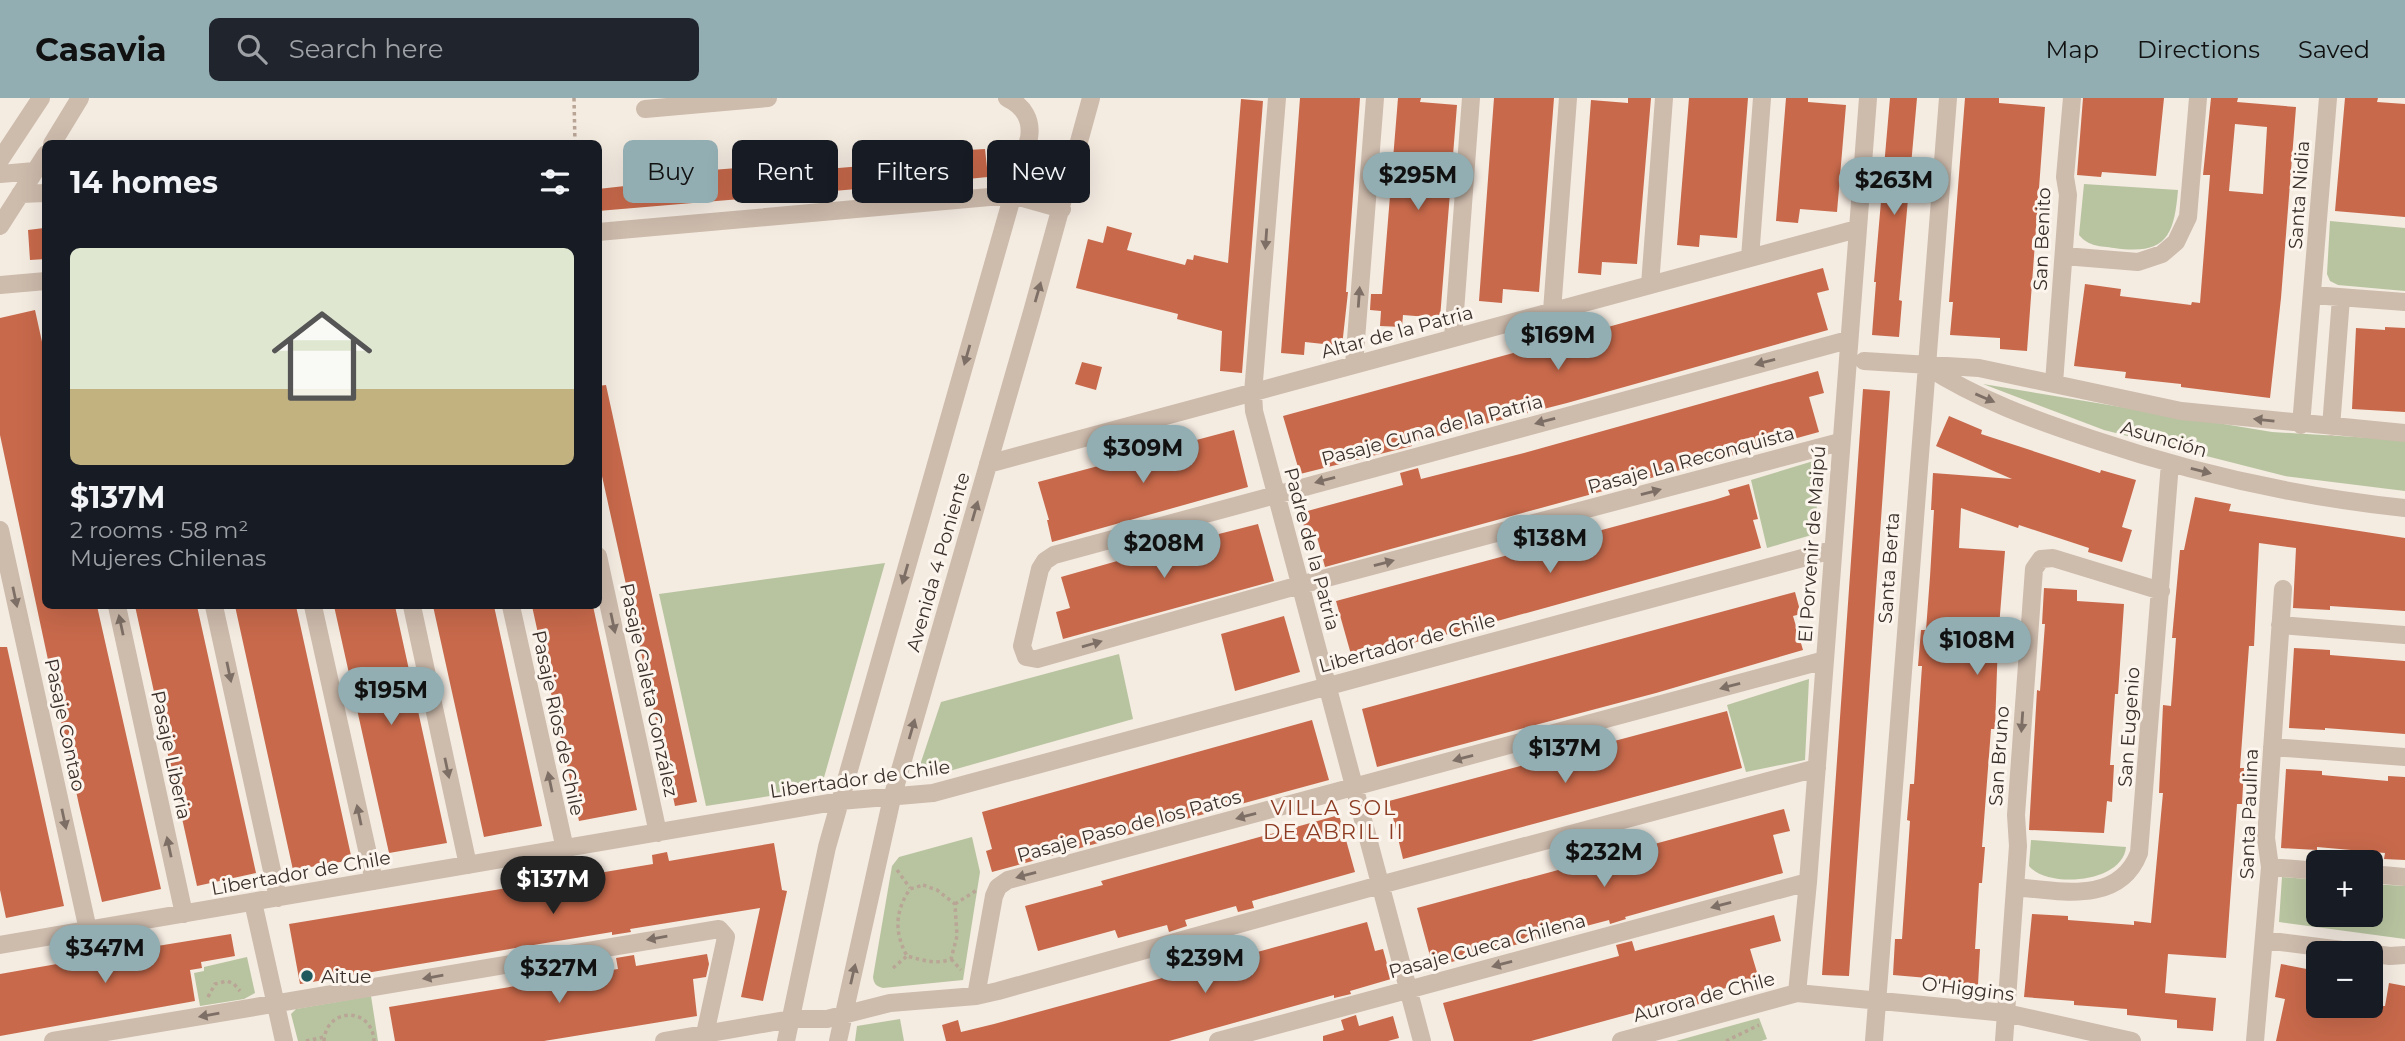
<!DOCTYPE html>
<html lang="en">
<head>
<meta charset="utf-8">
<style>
	:root { --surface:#171b24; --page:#20242c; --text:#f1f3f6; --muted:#9ea1a6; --line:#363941; --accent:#92aeb2 }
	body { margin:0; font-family:Montserrat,sans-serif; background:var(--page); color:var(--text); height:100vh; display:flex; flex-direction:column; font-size:26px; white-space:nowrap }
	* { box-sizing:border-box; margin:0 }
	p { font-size:23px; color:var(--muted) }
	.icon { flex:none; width:38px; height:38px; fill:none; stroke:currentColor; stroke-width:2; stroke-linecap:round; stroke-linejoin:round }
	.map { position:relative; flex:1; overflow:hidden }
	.drawer { position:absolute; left:42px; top:42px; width:560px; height:469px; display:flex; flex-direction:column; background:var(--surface); border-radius:10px; box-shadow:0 7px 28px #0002 }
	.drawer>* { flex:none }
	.guide { position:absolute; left:623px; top:42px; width:665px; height:63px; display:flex; gap:14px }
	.fabs { position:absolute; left:2306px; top:752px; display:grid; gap:14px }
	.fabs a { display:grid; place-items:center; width:77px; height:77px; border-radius:10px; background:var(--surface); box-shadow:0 7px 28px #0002; font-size:35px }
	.price { position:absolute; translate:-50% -60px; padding:0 16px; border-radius:24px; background:var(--accent); color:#111; font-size:23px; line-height:46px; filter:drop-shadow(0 2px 4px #0008) }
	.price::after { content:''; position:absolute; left:50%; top:42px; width:21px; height:16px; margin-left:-10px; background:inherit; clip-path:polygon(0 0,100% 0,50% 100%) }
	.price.on { background:#222; color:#fff }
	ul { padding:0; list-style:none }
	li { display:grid; align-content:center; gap:14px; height:371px; padding:0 28px }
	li+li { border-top:2px solid var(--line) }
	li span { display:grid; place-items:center; height:217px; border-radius:10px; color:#555 }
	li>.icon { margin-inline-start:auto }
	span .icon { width:126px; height:126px; fill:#fffc; stroke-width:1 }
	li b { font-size:30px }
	h2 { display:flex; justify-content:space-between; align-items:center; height:84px; padding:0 28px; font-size:30px }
	.pill { padding:0 24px; border-radius:10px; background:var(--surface); box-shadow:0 7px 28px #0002; font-size:24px; line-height:63px }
	.pill.on { background:var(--accent); color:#111 }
	header { display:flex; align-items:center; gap:42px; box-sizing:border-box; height:98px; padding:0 35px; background:var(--accent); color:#111 }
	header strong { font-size:33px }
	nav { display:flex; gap:38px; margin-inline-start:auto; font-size:24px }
	.search { width:490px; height:63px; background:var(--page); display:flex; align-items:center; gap:18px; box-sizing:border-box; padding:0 24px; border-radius:10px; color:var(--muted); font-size:26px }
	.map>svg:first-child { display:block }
	.green { fill:#b8c4a0 }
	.building { fill:#c8694b; fill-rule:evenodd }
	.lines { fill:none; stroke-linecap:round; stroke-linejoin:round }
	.path { stroke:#b9a596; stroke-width:3.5; stroke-dasharray:3.5 3.5; stroke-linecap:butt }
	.minor { stroke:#cdbbac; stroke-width:18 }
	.oneway { fill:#7d6f65 }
	.poi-dot { fill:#1f5a5e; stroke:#fbf5ee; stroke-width:2.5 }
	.labels { text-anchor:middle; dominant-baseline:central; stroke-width:6; stroke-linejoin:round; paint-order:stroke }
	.street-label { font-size:19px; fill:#3b302b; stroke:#fbf5ee }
	.poi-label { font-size:19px; fill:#3b302b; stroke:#fbf5ee; text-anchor:start }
	.neighbourhood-label { font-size:21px; letter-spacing:2px; fill:#8c3b22; stroke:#fbf5ee }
</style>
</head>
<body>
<header>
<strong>Casavia</strong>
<div class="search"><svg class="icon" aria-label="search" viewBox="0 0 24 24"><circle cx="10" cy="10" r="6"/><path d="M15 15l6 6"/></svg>Search here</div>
<nav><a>Map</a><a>Directions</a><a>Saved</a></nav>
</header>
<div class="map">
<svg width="2405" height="943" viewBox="0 0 2405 943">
	<rect width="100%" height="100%" fill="#f4ebe1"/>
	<!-- green -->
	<path class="green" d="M 2084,86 L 2178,92 C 2174,140 2165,157 2114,150 C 2101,148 2089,149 2079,137 Z
		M 2330,123 L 2405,130 L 2405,193 L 2338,187 L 2330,183 L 2327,176 Z
		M 1983,286 L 2272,334 L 2405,342 L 2405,393 L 2285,378 L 2104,332 Z
		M 1820,361 L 1815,436 L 1767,450 L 1751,382 Z
		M 885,465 L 821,690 L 706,708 L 659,496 Z
		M 1119,556 L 1133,621 L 928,679 L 918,673 L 941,604 Z
		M 1809,581 L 1805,662 L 1746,674 L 1727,607 Z
		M 972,739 L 980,774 L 963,882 L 883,890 C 876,888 874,886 873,879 L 892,768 L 899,759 Z
		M 2031,742 L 2126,749 C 2123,785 2048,791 2029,768 Z
		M 2282,779 L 2319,782 L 2319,817 L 2371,817 L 2371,786 L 2405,788 L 2405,841 L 2279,824 Z
		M 247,859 L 255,895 L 244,901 L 200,908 L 194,875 L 204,873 L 204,869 Z
		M 371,898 L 378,943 L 298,943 L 291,916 L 296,911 Z
		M 1759,920 L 1767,941 L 1761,943 L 1676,943 Z
		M 900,921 L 904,943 L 855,943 L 857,928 Z"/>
	<!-- building -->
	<path class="building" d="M 1300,0 L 1360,0 L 1346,194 L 1348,194 L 1342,248 L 1305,244 L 1304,257 L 1281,255 Z
		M 1398,0 L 1421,0 L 1420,4 L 1457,7 L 1440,220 L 1403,217 L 1402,229 L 1380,228 L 1381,213 L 1370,212 L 1371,196 L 1382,196 Z
		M 1494,0 L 1554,0 L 1539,194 L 1503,191 L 1502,205 L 1479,203 Z
		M 1628,0 L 1651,0 L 1637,166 L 1602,164 L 1601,177 L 1578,175 L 1591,2 L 1628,5 Z
		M 1689,0 L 1748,0 L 1737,140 L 1700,137 L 1699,149 L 1677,147 Z
		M 1786,0 L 1808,0 L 1808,4 L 1846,7 L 1837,114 L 1800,111 L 1798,125 L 1776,123 Z
		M 1890,0 L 1917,0 L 1899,202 L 1902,203 L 1899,239 L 1872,237 L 1876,184 L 1874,184 Z
		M 1965,0 L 1999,0 L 1999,5 L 2045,9 L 2027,253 L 2000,251 L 2000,240 L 1950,237 L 1953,204 L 1949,204 Z
		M 2083,0 L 2164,0 L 2156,78 L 2102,74 L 2101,79 L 2077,77 Z
		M 2211,0 L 2238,0 L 2237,4 L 2296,9 L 2281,200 L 2270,300 L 2181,289 L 2181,286 L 2125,280 L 2126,274 L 2074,268 L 2085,186 L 2121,191 L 2120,198 L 2191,207 L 2192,204 L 2200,205 L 2210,77 L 2203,77 ZM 2235,26 L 2267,29 L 2263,96 L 2229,93 Z
		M 2345,0 L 2378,0 L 2377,4 L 2405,6 L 2405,119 L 2335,113 Z
		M 1241,1 L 1263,3 L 1242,275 L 1220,273 L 1222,233 L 1177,221 L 1178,216 L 1076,190 L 1088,141 L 1103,145 L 1107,128 L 1132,135 L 1127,152 L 1185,167 L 1187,161 L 1193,162 L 1194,157 L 1228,165 Z
		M 951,51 L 951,53 L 985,51 L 988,79 L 885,89 L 885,97 L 869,98 L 869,90 L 598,113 L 598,91 L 661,84 L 660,76 L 763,68 L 764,76 L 814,72 L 935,62 L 934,52 Z
		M 44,130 L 46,161 L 30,162 L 28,132 Z
		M 1823,170 L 1829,192 L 1817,195 L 1828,232 L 1567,305 L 1411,345 L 1412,348 L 1300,376 L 1283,318 Z
		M 35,212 L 46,262 L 46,508 L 97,508 L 161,791 L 102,804 L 79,707 L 0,337 L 0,220 Z
		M 2385,229 L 2405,230 L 2405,314 L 2352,311 L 2356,230 L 2385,232 Z
		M 1082,264 L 1102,269 L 1096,292 L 1075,286 Z
		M 1818,273 L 1824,295 L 1809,299 L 1819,334 L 1325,469 L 1317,439 L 1308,442 L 1300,415 L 1403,387 L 1400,375 L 1418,370 L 1421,381 L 1524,355 Z
		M 606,287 L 697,704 L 675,708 L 598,360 L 598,288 Z
		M 1863,291 L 1890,293 L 1849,878 L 1822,877 Z
		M 1949,318 L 1982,332 L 1981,336 L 2100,375 L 2101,372 L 2136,382 L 2122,429 L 2132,432 L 2122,464 L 2088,454 L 2089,450 L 2019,427 L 2018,430 L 1961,410 L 1959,450 L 2005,453 L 1998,542 L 1995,631 L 1991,631 L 1982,749 L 1985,749 L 1982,785 L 1979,785 L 1975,851 L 1980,851 L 1978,887 L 1950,886 L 1951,882 L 1893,877 L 1895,841 L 1902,841 L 1910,723 L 1907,722 L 1910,686 L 1914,686 L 1922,568 L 1918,568 L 1921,532 L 1926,532 L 1930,479 L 1934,412 L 1931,412 L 1933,375 L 2012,381 L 1936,348 Z
		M 1234,332 L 1248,389 L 1052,444 L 1047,422 L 1049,422 L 1038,384 Z
		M 1749,386 L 1758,421 L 1753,422 L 1761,450 L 1465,532 L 1352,560 L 1336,503 L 1714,402 L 1730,397 L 1728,392 Z
		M 2195,399 L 2231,406 L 2229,413 L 2405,440 L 2405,513 L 2330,508 L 2330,512 L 2293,510 L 2296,450 L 2259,445 L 2254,548 L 2249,548 L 2245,602 L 2240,670 L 2244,670 L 2242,706 L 2237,706 L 2226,860 L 2168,856 L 2165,895 L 2216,900 L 2213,933 L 2177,930 L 2177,922 L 2127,917 L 2127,911 L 2074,907 L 2074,903 L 2024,899 L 2032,816 L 2068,818 L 2068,822 L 2134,827 L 2134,823 L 2151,825 L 2163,695 L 2159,695 L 2163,607 L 2171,608 L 2176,540 L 2172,540 L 2180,452 L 2184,452 Z
		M 1258,426 L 1274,483 L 1063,541 L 1056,514 L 1070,510 L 1061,479 L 1156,452 Z
		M 2044,490 L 2077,492 L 2077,503 L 2124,506 L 2118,596 L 2115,596 L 2110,667 L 2114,667 L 2112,704 L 2107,703 L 2104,735 L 2029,732 L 2037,592 L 2040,593 L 2045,526 L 2042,526 Z
		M 1795,494 L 1801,516 L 1793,518 L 1803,552 L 1656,595 L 1377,669 L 1362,611 Z
		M 135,508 L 197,508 L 256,775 L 197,788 Z
		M 235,508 L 296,508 L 352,762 L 293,772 Z
		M 334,508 L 395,508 L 447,745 L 389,755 Z
		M 433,508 L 494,508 L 542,728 L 484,739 Z
		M 532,508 L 593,508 L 637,712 L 579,723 Z
		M 1284,518 L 1300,574 L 1235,593 L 1221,536 Z
		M 0,549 L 7,549 L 64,808 L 6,820 L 0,792 Z
		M 2294,550 L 2330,552 L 2330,557 L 2405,563 L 2405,636 L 2325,630 L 2325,632 L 2289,630 Z
		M 1727,613 L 1742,670 L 1403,761 L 1389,703 Z
		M 1312,622 L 1329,682 L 992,774 L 986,753 L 992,751 L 982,714 Z
		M 2286,671 L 2322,673 L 2322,677 L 2388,683 L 2388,678 L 2405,679 L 2405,762 L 2384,761 L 2385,755 L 2317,749 L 2317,752 L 2281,750 Z
		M 1784,711 L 1790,733 L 1773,737 L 1783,775 L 1625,819 L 1626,821 L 1610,826 L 1609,822 L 1552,837 L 1433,869 L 1417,810 Z
		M 1339,717 L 1355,774 L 1252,803 L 1254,810 L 1238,814 L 1236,808 L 1185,822 L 1187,828 L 1169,834 L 1167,827 L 1118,840 L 1115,832 L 1038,853 L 1025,808 L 1103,787 L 1101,783 Z
		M 774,745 L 782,792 L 787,793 L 763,903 L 741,899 L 760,810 L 630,831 L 631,834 L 612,837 L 612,834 L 300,886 L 289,826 L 653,766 L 652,757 L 667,754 L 669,763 Z
		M 1774,817 L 1781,843 L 1750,851 L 1759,881 L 1697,898 L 1699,906 L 1681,911 L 1679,905 L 1663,909 L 1663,907 L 1531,943 L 1454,943 L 1443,905 L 1619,858 L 1616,847 L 1632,843 L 1635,853 Z
		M 1367,824 L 1375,853 L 1383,851 L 1391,881 L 1350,893 L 1351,896 L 1334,900 L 1334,897 L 1169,943 L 946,943 L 942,927 L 958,922 L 961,934 L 994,926 Z
		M 231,836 L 235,858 L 201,864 L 202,870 L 190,872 L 195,903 L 0,938 L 0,876 L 91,860 L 90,853 L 107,850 L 108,856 Z
		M 707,856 L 709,866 L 706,879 L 693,881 L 697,918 L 544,943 L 395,943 L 389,909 L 618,871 L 616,860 L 634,857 L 636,868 Z
		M 2281,866 L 2317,873 L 2310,908 L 2385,908 L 2389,885 L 2405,888 L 2405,943 L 2276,943 L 2285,901 L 2275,899 Z
		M 1356,917 L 1359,928 L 1393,918 L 1399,940 L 1388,943 L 1323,943 L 1323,938 L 1344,932 L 1341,922 Z"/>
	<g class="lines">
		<!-- path -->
		<path class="path" d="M 574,0 L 575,46
			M 897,772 L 910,790
			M 923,787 L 937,792 L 955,806 L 957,838 L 951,861 C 936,867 922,862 907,858 C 894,834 895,813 910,791 Z
			M 955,806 L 977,792
			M 951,861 L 961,872
			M 893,870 L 907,858
			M 208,899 L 215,886 L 227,883 L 234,886 L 240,893
			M 306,943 L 324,939
			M 324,943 C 326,909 372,908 374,943
			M 1726,943 L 1759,927"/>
		<!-- minor -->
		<path class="minor" d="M 1277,0 L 1253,295 L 1254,313 L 1422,943
			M 645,11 L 768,0
			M 52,46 L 80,0
			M 0,62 L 41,0
			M 0,76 L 35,73
			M 20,96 L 46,95
			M 0,128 L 46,56
			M 598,134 L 1012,97 L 1062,111
			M 2064,158 L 2138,164 L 2162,156 L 2176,144 L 2188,119 L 2198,0
			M 1750,160 L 1762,0
			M 0,187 L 46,183
			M 1650,187 L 1664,0
			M 2313,197 L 2405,204
			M 1552,213 L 1568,0
			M 1453,240 L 1471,0
			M 1864,263 L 1979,270 L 2181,313 L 2405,335
			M 1354,267 L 1375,0
			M 1926,268 C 1977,301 2034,322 2092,341 C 2193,375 2299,399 2405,410
			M 2054,285 L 2068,97 L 2065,79 L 2072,0
			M 2301,327 L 2328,0
			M 2331,329 L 2341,200
			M 1840,344 L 1300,487 L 1037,561 L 1026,559 L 1022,548 L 1040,471 L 1045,463 L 1054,457 L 1848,242
			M 988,366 L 1857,131
			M 0,432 L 88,832
			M 598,458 L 658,735
			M 117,508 L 184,816
			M 214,508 L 278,800
			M 313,508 L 374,783
			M 412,508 L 468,767
			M 511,508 L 565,751
			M 2280,527 L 2405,537
			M 2272,649 L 2405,659
			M 2270,769 L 2319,773
			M 2371,776 L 2405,779
			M 2015,789 C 2060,793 2119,807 2139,755 L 2170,365
			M 253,804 L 284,943
			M 2264,842 L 2390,858 L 2405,857
			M 0,847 L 840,703 L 933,695 L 1832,452
			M 1797,895 L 1808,784 L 1868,0
			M 976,898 L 994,798 L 998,789 L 1008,782 L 1825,562
			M 53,943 L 719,831 L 726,839 L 725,844 L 705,936
			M 664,943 L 791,921 L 827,921 L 890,905 L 976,898 L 998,893 L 1380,787 L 1817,670
			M 786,943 L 827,749 L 1029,40 C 1032,22 1024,8 1007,0
			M 838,943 L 892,700 L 1032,214 L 1091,0
			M 1218,943 L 1808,784
			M 1621,943 L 1797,895 L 2006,915 L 2132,943
			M 1874,943 L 1948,0
			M 2004,943 L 2018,748 L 2016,717 L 2034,471 L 2041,461 L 2053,460 L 2161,493
			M 2255,943 L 2270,769 L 2266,740 L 2283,491"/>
	</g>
	<!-- one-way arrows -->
	<defs><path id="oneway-solid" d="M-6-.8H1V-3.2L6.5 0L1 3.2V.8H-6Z" transform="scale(1.75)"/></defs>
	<g class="oneway">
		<use href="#oneway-solid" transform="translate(1266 141) rotate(94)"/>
		<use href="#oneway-solid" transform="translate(1038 194) rotate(-74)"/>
		<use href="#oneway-solid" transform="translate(1359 199) rotate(-86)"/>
		<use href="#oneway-solid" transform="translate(967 257) rotate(106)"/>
		<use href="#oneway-solid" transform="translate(1765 264) rotate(165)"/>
		<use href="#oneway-solid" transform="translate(1985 300) rotate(23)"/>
		<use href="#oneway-solid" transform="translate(2264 322) rotate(-174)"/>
		<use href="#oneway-solid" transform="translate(1545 323) rotate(165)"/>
		<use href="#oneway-solid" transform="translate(2201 373) rotate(14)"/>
		<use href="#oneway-solid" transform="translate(1325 382) rotate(165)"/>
		<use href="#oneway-solid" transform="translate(1651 394) rotate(-15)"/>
		<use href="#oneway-solid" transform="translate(975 413) rotate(-74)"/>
		<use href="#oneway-solid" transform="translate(1384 465) rotate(-15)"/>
		<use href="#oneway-solid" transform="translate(905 476) rotate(106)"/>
		<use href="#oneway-solid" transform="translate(15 499) rotate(78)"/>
		<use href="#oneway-solid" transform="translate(613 525) rotate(78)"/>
		<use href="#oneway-solid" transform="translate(121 527) rotate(-102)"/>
		<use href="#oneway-solid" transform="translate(1092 546) rotate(-16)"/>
		<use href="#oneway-solid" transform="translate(229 574) rotate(78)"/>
		<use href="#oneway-solid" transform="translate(1730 588) rotate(165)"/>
		<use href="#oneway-solid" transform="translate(2022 624) rotate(94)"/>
		<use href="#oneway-solid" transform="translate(912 631) rotate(-74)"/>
		<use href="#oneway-solid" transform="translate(1463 660) rotate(165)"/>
		<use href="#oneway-solid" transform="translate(447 670) rotate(78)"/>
		<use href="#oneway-solid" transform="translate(550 684) rotate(-102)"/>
		<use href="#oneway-solid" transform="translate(359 717) rotate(-102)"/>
		<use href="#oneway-solid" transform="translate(1246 718) rotate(165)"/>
		<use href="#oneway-solid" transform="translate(64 721) rotate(78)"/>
		<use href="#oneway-solid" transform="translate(169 749) rotate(-102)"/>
		<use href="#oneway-solid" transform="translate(1026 777) rotate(165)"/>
		<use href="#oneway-solid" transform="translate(1721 807) rotate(165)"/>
		<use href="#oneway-solid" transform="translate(657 840) rotate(170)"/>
		<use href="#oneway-solid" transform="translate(1502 866) rotate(165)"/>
		<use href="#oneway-solid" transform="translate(853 876) rotate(-77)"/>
		<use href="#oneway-solid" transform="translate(433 879) rotate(170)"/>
		<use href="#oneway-solid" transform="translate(209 917) rotate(170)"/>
	</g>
	<!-- markers -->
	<circle class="poi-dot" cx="307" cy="878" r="7"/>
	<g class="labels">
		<!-- street labels -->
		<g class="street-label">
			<text transform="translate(2299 97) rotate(-86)">Santa Nidia</text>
			<text transform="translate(2042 141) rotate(-88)">San Benito</text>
			<text transform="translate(1397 234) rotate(-15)">Altar de la Patria</text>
			<text transform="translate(1432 332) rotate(-15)">Pasaje Cuna de la Patria</text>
			<text transform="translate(2164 341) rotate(16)">Asunción</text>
			<text transform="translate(1691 362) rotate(-15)">Pasaje La Reconquista</text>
			<text transform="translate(1812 446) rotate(-86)">El Porvenir de Maipú</text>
			<text transform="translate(1312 451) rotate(75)">Padre de la Patria</text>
			<text transform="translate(938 464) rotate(-74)">Avenida 4 Poniente</text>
			<text transform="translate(1889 470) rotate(-86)">Santa Berta</text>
			<text transform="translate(1407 545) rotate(-15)">Libertador de Chile</text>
			<text transform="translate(649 592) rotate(78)">Pasaje Caleta González</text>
			<text transform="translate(558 625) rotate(78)">Pasaje Ríos de Chile</text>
			<text transform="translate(65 627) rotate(78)">Pasaje Contao</text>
			<text transform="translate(2129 629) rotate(-86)">San Eugenio</text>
			<text transform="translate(171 657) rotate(78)">Pasaje Liberia</text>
			<text transform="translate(1999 658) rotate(-86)">San Bruno</text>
			<text transform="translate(860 681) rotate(-8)">Libertador de Chile</text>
			<text transform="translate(2249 716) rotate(-88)">Santa Paulina</text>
			<text transform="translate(1129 728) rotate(-15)">Pasaje Paso de los Patos</text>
			<text transform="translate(301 775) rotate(-10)">Libertador de Chile</text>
			<text transform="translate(1487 848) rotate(-15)">Pasaje Cueca Chilena</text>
			<text transform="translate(1968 891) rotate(7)">O'Higgins</text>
			<text transform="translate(1704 899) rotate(-15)">Aurora de Chile</text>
		</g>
		<!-- poi labels -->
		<g class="poi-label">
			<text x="321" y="878">Aitue</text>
		</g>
		<!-- neighbourhood labels -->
		<g class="neighbourhood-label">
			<text x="1334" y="709">VILLA SOL<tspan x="1334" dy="24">DE ABRIL II</tspan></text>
		</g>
	</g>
</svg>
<div class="fabs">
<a>+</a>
<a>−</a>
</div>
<b class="price" style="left:1418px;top:114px">$295M</b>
<b class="price" style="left:1894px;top:119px">$263M</b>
<b class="price" style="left:1558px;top:274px">$169M</b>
<b class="price" style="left:1143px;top:387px">$309M</b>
<b class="price" style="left:1550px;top:477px">$138M</b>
<b class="price" style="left:1164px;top:482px">$208M</b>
<b class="price" style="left:1977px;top:579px">$108M</b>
<b class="price" style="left:391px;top:629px">$195M</b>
<b class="price" style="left:1565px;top:687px">$137M</b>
<b class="price" style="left:1604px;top:791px">$232M</b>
<b class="price on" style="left:553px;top:818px">$137M</b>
<b class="price" style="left:105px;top:887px">$347M</b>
<b class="price" style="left:1205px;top:897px">$239M</b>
<b class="price" style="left:559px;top:907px">$327M</b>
<div class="guide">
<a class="pill on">Buy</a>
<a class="pill">Rent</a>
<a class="pill">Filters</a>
<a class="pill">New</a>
</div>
<section class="drawer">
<h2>14 homes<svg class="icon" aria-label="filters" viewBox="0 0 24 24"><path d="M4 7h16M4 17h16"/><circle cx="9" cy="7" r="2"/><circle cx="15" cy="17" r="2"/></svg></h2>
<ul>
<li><span style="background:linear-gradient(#dfe7d0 65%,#c2b280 0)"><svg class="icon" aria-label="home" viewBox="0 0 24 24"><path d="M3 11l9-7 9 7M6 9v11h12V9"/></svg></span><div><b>$137M</b><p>2 rooms · 58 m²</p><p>Mujeres Chilenas</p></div></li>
</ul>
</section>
</div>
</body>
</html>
